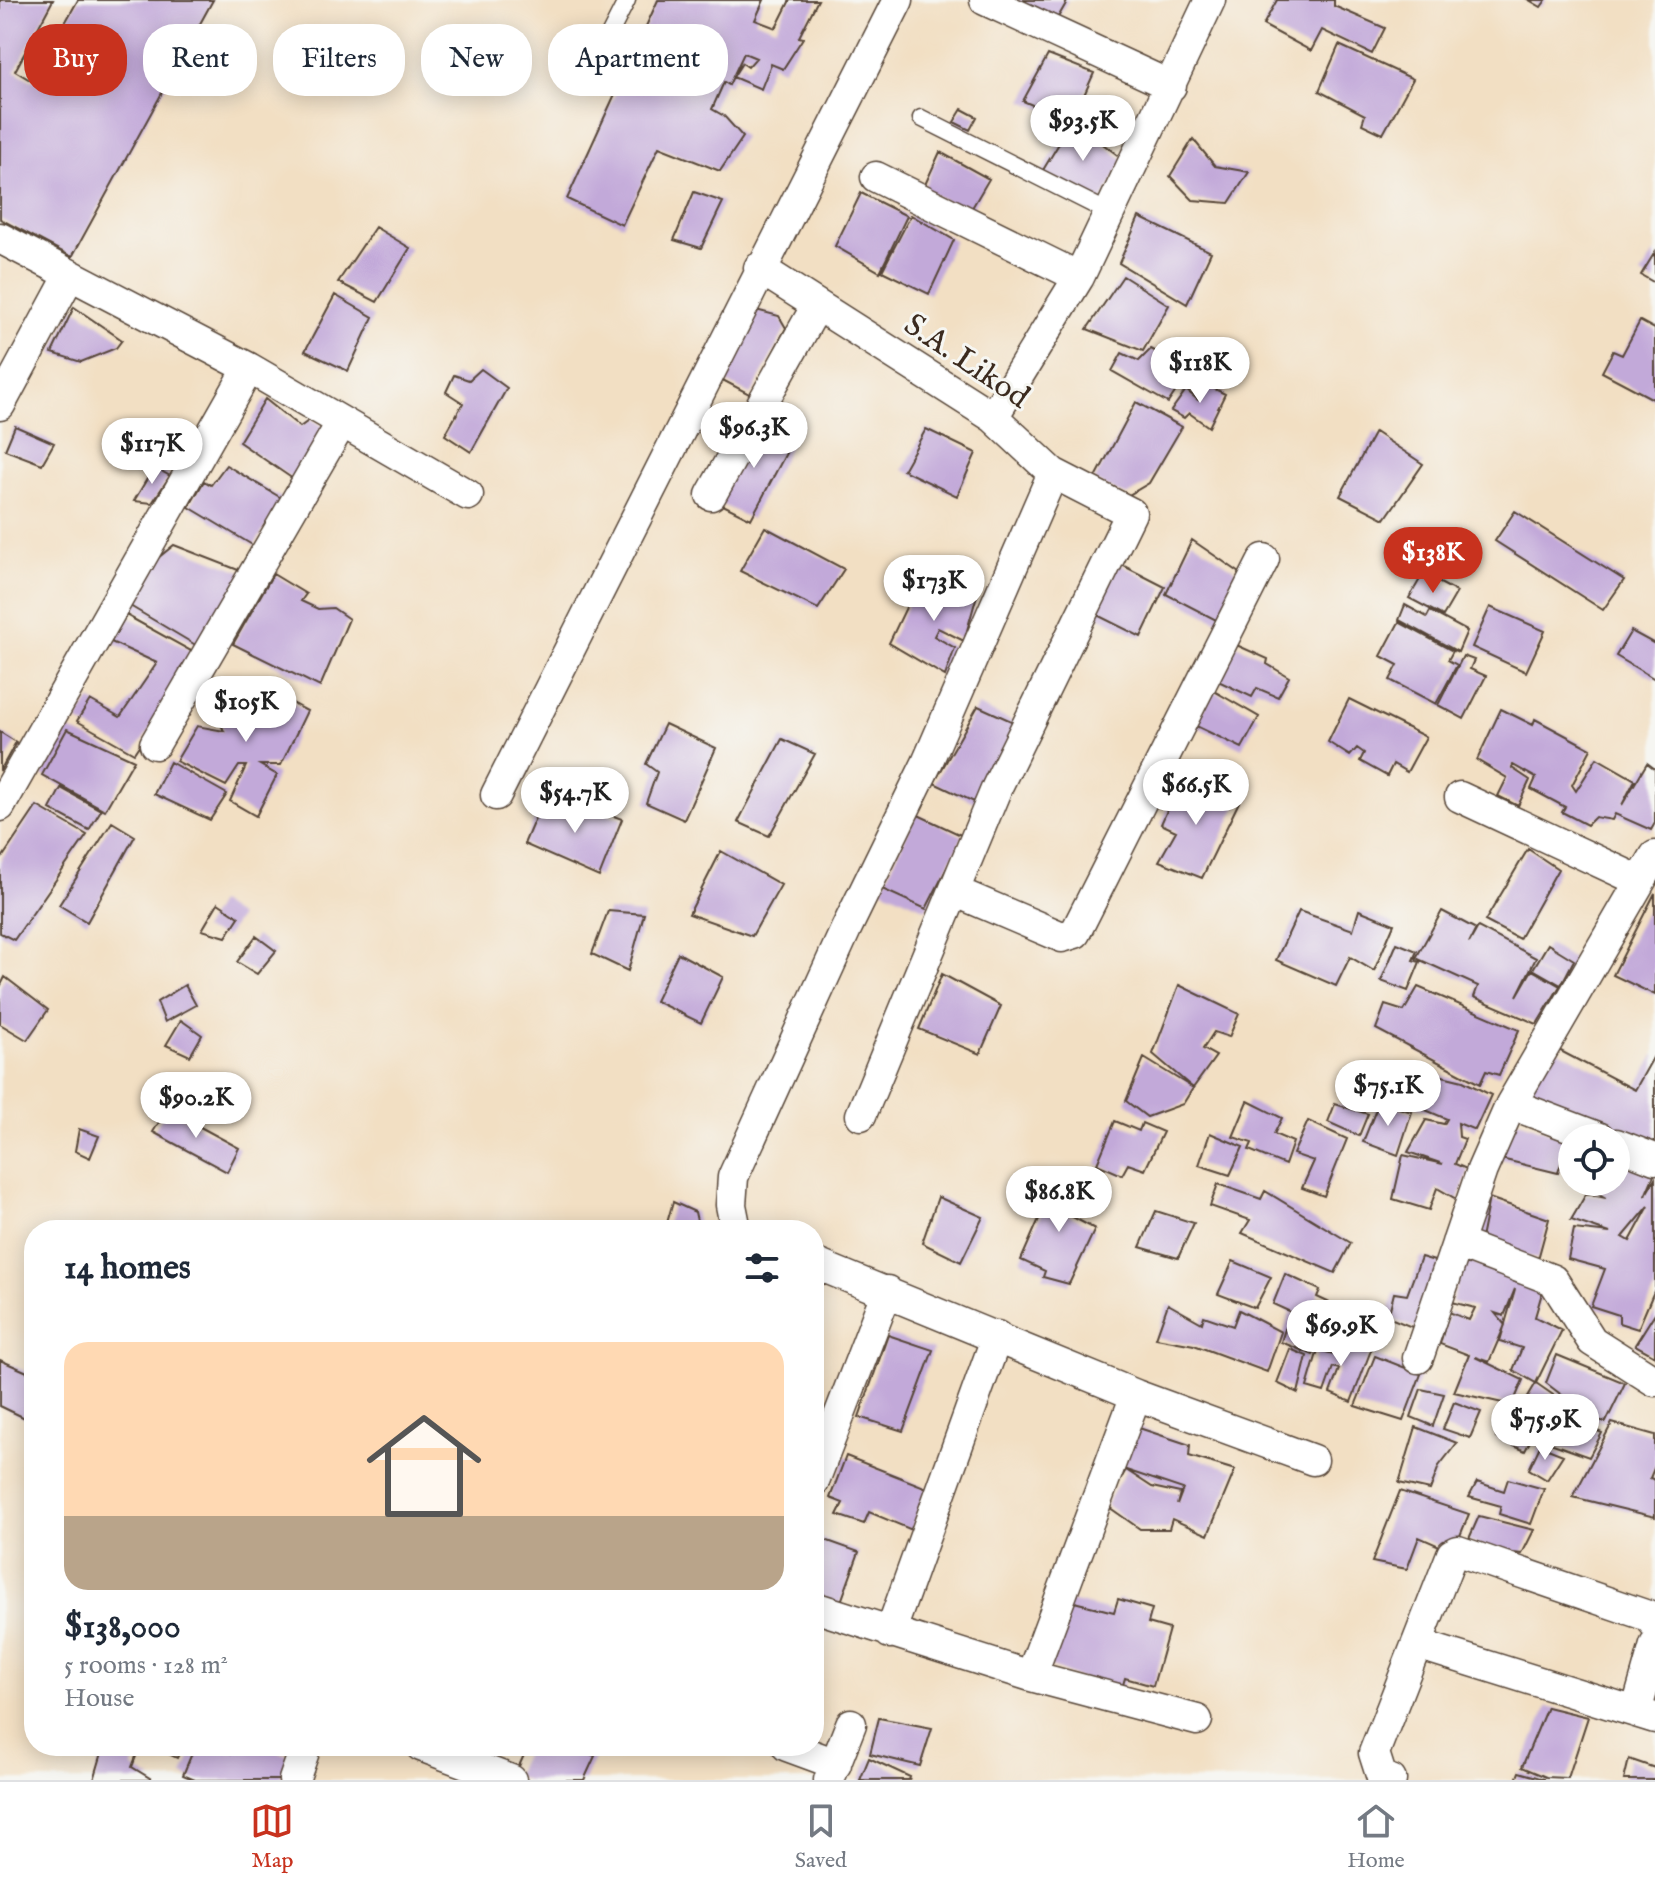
<!DOCTYPE html>
<html lang="en">
<head>
<meta charset="utf-8">
<style>
	:root { --surface:#fff; --page:#f2f2f3; --text:#1f2937; --muted:#747a83; --line:#e0e1e3; --accent:#c8321e }
	body { margin:0; font-family:"IM FELL English",serif; background:var(--page); color:var(--text); height:100vh; display:flex; flex-direction:column; font-size:30px; white-space:nowrap }
	* { box-sizing:border-box; margin:0 }
	p { font-size:26px; color:var(--muted) }
	.icon { flex:none; width:44px; height:44px; fill:none; stroke:currentColor; stroke-width:2; stroke-linecap:round; stroke-linejoin:round }
	.map { position:relative; flex:1; overflow:hidden }
	.sheet { position:absolute; left:24px; top:1220px; width:800px; height:536px; display:flex; flex-direction:column; background:var(--surface); border-radius:32px; box-shadow:0 4px 20px #0003 }
	.sheet>* { flex:none }
	.hud { position:absolute; left:24px; top:24px; width:800px; height:72px; display:flex; gap:16px }
	.fabs { position:absolute; left:1558px; top:1124px; display:grid; gap:16px }
	.fabs a { display:grid; place-items:center; width:72px; height:72px; border-radius:50%; background:var(--surface); box-shadow:0 4px 20px #0003; font-size:40px }
	.price { position:absolute; translate:-50% -68px; padding:0 18px; border-radius:28px; background:#fff; color:#222; font-size:26px; line-height:52px; filter:drop-shadow(0 2px 4px #0008) }
	.price::after { content:''; position:absolute; left:50%; top:48px; width:24px; height:18px; margin-left:-12px; background:inherit; clip-path:polygon(0 0,100% 0,50% 100%) }
	.price.active { background:var(--accent); color:#fff }
	ul { padding:0; list-style:none }
	li { display:grid; align-content:center; gap:16px; height:424px; padding:0 40px }
	li+li { border-top:2px solid var(--line) }
	li span { display:grid; place-items:center; height:248px; border-radius:24px; color:#555 }
	li>.icon { margin-inline-start:auto }
	span .icon { width:144px; height:144px; fill:#fffc; stroke-width:1 }
	li b { font-size:34px }
	h2 { display:flex; justify-content:space-between; align-items:center; height:96px; padding:0 40px; font-size:34px }
	.pill { padding:0 28px; border-radius:32px; background:var(--surface); box-shadow:0 4px 20px #0003; font-size:28px; line-height:72px }
	.pill.active { background:var(--accent); color:#fff }
	.menu { display:flex; justify-content:space-around; align-items:center; height:112px; border-top:2px solid var(--line); background:var(--surface); font-size:22px; color:var(--muted) }
	.menu a { display:grid; justify-items:center; gap:4px }
	.menu .active { color:var(--accent) }
	.map>svg:first-child { display:block }
	.building { fill:#c2a9d9; fill-rule:evenodd }
	.lines { fill:none; stroke-linecap:round; stroke-linejoin:round }
	.lane-casing { stroke:#564537; stroke-width:19 }
	.street-casing { stroke:#564537; stroke-width:33 }
	.lane { stroke:#fff; stroke-width:16 }
	.street { stroke:#fff; stroke-width:30 }
	.labels { text-anchor:middle; dominant-baseline:central; stroke-width:6; stroke-linejoin:round; paint-order:stroke }
	.street-label { font-size:32px; fill:#3b2a1e; stroke:#f6f6f2 }
</style>
</head>
<body>
<div class="map">
<svg width="1655" height="1780" viewBox="0 0 1655 1780">
	<rect width="100%" height="100%" fill="#f6f6f2"/>
	<filter id="ink" filterUnits="userSpaceOnUse"><feTurbulence type="fractalNoise" baseFrequency=".0125" numOctaves="2"/><feDisplacementMap in="SourceGraphic" scale="16" xChannelSelector="R" yChannelSelector="G"/><feConvolveMatrix kernelMatrix="1 2 1 2 8 2 1 2 1" color-interpolation-filters="sRGB"/></filter>
	<filter id="wash" filterUnits="userSpaceOnUse"><feTurbulence type="fractalNoise" baseFrequency=".006" numOctaves="4" result="noise"/><feDisplacementMap in="SourceGraphic" scale="32" xChannelSelector="R" yChannelSelector="G"/><feGaussianBlur stdDeviation="1.8" result="paint"/><feColorMatrix in="noise" values="0 0 0 0 0 0 0 0 0 0 0 0 0 0 0 0 0 1.4 0 .05"/><feComposite in="paint" operator="in"/></filter>
	<g filter="url(#wash)">
		<rect width="100%" height="100%" fill="#f2dfc3"/>
		<g id="blocks">
			<!-- building -->
			<path class="building" d="M 0,0 L 53,0 L 15,71 L 32,81 L 78,0 L 213,0 L 72,257 L 0,219 Z
				M 658,0 L 764,0 L 755,20 L 776,28 L 790,0 L 818,0 L 799,37 L 803,38 L 783,69 L 771,64 L 761,89 L 733,77 L 742,63 L 748,67 L 756,58 L 744,53 L 729,85 L 724,82 L 712,109 L 724,116 L 743,137 L 720,171 L 659,147 L 622,225 L 567,199 Z
				M 1014,0 L 1068,0 L 1053,26 Z
				M 1277,0 L 1334,0 L 1334,6 L 1385,28 L 1372,54 L 1322,30 L 1311,51 L 1263,25 Z
				M 1529,0 L 1546,0 L 1541,7 Z
				M 1339,45 L 1413,79 L 1383,134 L 1362,124 L 1365,115 L 1319,91 Z
				M 1048,55 L 1094,73 L 1072,122 L 1023,101 Z
				M 962,109 L 977,117 L 970,130 L 954,122 Z
				M 1072,122 L 1103,135 L 1099,141 L 1124,160 L 1101,202 L 1040,175 Z
				M 1193,139 L 1215,166 L 1249,172 L 1229,203 L 1193,200 L 1170,176 Z
				M 940,152 L 989,179 L 969,213 L 923,189 Z
				M 694,192 L 723,202 L 701,248 L 674,240 Z
				M 861,193 L 907,216 L 880,272 L 835,246 Z
				M 911,215 L 954,240 L 929,294 L 882,271 Z
				M 1139,217 L 1211,252 L 1187,304 L 1119,263 Z
				M 375,227 L 410,248 L 377,302 L 338,282 Z
				M 1655,252 L 1655,283 L 1641,275 Z
				M 1123,276 L 1169,305 L 1143,351 L 1087,329 Z
				M 335,295 L 373,317 L 348,371 L 305,351 Z
				M 74,307 L 122,340 L 116,348 L 81,362 L 52,353 Z
				M 752,309 L 779,316 L 786,328 L 751,395 L 715,376 Z
				M 1640,321 L 1655,329 L 1655,400 L 1602,372 L 1613,351 L 1622,355 Z
				M 1151,349 L 1190,370 L 1168,403 L 1112,371 L 1122,353 L 1139,361 Z
				M 481,369 L 507,388 L 471,452 L 445,435 L 463,403 L 446,392 L 454,375 L 469,380 Z
				M 1207,385 L 1225,394 L 1209,427 L 1189,413 L 1184,418 L 1171,411 L 1186,390 L 1198,400 Z
				M 265,399 L 300,427 L 311,419 L 329,430 L 293,479 L 239,442 Z
				M 1136,402 L 1182,427 L 1149,483 L 1127,496 L 1094,481 Z
				M 757,422 L 793,440 L 751,519 L 715,501 Z
				M 15,426 L 54,443 L 42,464 L 5,450 Z
				M 926,429 L 976,453 L 957,496 L 903,470 Z
				M 1375,432 L 1423,464 L 1385,519 L 1340,496 Z
				M 226,465 L 283,499 L 254,546 L 189,507 L 204,481 L 211,485 Z
				M 154,467 L 170,476 L 152,503 L 134,501 Z
				M 1515,511 L 1624,580 L 1603,610 L 1495,541 Z
				M 765,527 L 844,569 L 818,609 L 740,571 Z
				M 1192,540 L 1243,575 L 1218,621 L 1166,594 Z
				M 174,545 L 246,573 L 199,647 L 130,606 L 158,558 Z
				M 1118,563 L 1165,587 L 1141,637 L 1095,614 Z
				M 273,574 L 306,594 L 301,601 L 318,609 L 333,608 L 349,619 L 320,687 L 233,644 Z
				M 1423,574 L 1457,592 L 1443,616 L 1409,598 Z
				M 921,576 L 977,595 L 964,641 L 938,628 L 934,636 L 955,648 L 945,676 L 889,643 Z
				M 1405,605 L 1427,617 L 1430,611 L 1467,631 L 1458,652 L 1399,620 Z
				M 1490,607 L 1545,631 L 1526,672 L 1472,647 Z
				M 126,615 L 193,652 L 180,669 L 187,673 L 134,753 L 77,721 L 90,700 L 120,717 L 157,663 L 111,642 Z
				M 1399,622 L 1453,651 L 1448,660 L 1457,665 L 1436,704 L 1390,680 L 1398,665 L 1381,656 Z
				M 1631,631 L 1655,644 L 1655,679 L 1616,656 Z
				M 1232,643 L 1268,659 L 1267,664 L 1289,677 L 1278,697 L 1257,688 L 1252,697 L 1216,680 Z
				M 1463,656 L 1474,660 L 1470,669 L 1486,676 L 1464,719 L 1438,705 Z
				M 255,683 L 307,711 L 281,765 L 260,765 L 277,775 L 256,816 L 230,801 L 246,766 L 239,766 L 226,786 L 176,761 L 197,726 L 224,731 L 216,713 L 230,691 L 242,699 Z
				M 1214,691 L 1259,717 L 1242,748 L 1194,725 Z
				M 1349,699 L 1426,737 L 1407,772 L 1393,764 L 1387,776 L 1360,761 L 1364,753 L 1357,748 L 1350,756 L 1328,742 Z
				M 978,706 L 1018,724 L 974,802 L 934,783 Z
				M 1501,709 L 1533,725 L 1535,719 L 1591,749 L 1572,785 L 1576,791 L 1597,758 L 1635,780 L 1622,805 L 1647,763 L 1655,769 L 1655,823 L 1651,830 L 1615,814 L 1612,820 L 1595,817 L 1587,825 L 1562,812 L 1565,807 L 1531,789 L 1536,778 L 1513,765 L 1512,768 L 1530,780 L 1518,806 L 1498,796 L 1507,778 L 1477,760 Z
				M 665,724 L 716,748 L 684,820 L 646,803 L 657,772 L 646,764 Z
				M 67,729 L 134,760 L 105,810 L 42,775 Z
				M 0,732 L 16,742 L 0,771 Z
				M 782,739 L 815,754 L 769,836 L 738,822 Z
				M 170,762 L 227,794 L 210,820 L 154,794 Z
				M 1181,779 L 1239,802 L 1202,878 L 1159,861 L 1176,831 L 1161,824 Z
				M 61,788 L 101,810 L 89,830 L 50,809 Z
				M 559,796 L 622,819 L 599,877 L 524,844 L 538,811 L 552,815 Z
				M 37,806 L 87,835 L 14,940 L 0,933 L 0,861 Z
				M 916,814 L 963,836 L 926,909 L 882,889 Z
				M 112,822 L 135,836 L 87,922 L 59,905 Z
				M 1528,849 L 1558,869 L 1519,939 L 1485,921 Z
				M 721,851 L 781,885 L 752,936 L 689,914 Z
				M 1655,893 L 1655,995 L 1613,975 Z
				M 218,903 L 239,917 L 226,937 L 202,930 Z
				M 1359,910 L 1394,924 L 1374,971 L 1350,957 L 1336,986 L 1276,960 L 1299,911 L 1353,930 Z
				M 608,911 L 644,914 L 628,971 L 592,954 Z
				M 1442,911 L 1476,929 L 1469,943 L 1478,927 L 1536,958 L 1517,996 L 1532,970 L 1560,986 L 1537,1024 L 1474,997 L 1478,986 L 1416,958 Z
				M 256,936 L 276,951 L 257,974 L 237,962 Z
				M 1397,943 L 1417,951 L 1413,960 L 1420,962 L 1408,991 L 1381,981 Z
				M 1548,944 L 1574,960 L 1561,985 L 1533,969 Z
				M 678,953 L 723,977 L 701,1023 L 655,1001 Z
				M 942,974 L 1001,1006 L 980,1054 L 919,1029 Z
				M 5,977 L 48,1010 L 27,1040 L 0,1024 L 0,987 Z
				M 185,985 L 196,1005 L 165,1022 L 157,1002 Z
				M 1179,985 L 1239,1014 L 1229,1037 L 1214,1032 L 1203,1049 L 1216,1056 L 1193,1088 L 1153,1054 Z
				M 1418,987 L 1519,1030 L 1499,1075 L 1486,1071 L 1480,1084 L 1376,1029 L 1385,1005 L 1404,1011 Z
				M 181,1020 L 202,1035 L 190,1056 L 166,1045 Z
				M 1553,1047 L 1635,1090 L 1655,1054 L 1655,1148 L 1523,1099 Z
				M 1144,1058 L 1193,1088 L 1183,1104 L 1147,1117 L 1126,1101 Z
				M 1430,1073 L 1463,1081 L 1491,1095 L 1475,1130 L 1458,1123 L 1459,1137 L 1465,1139 L 1455,1164 L 1469,1170 L 1458,1200 L 1437,1188 L 1429,1210 L 1393,1199 L 1403,1155 L 1443,1164 L 1408,1152 L 1426,1120 L 1444,1124 L 1447,1119 L 1416,1106 Z
				M 1248,1101 L 1282,1118 L 1274,1134 L 1293,1142 L 1285,1165 L 1249,1150 L 1252,1143 L 1233,1137 Z
				M 1379,1102 L 1412,1112 L 1398,1155 L 1363,1142 Z
				M 1335,1104 L 1368,1114 L 1359,1136 L 1328,1122 Z
				M 167,1109 L 239,1148 L 227,1172 L 153,1132 Z
				M 1511,1118 L 1568,1139 L 1558,1173 L 1497,1158 Z
				M 1115,1121 L 1139,1131 L 1142,1123 L 1163,1132 L 1145,1170 L 1128,1164 L 1122,1175 L 1097,1164 Z
				M 1308,1121 L 1347,1139 L 1324,1196 L 1302,1188 L 1314,1161 L 1293,1154 Z
				M 79,1129 L 99,1136 L 90,1158 L 75,1151 Z
				M 1210,1133 L 1243,1147 L 1230,1175 L 1199,1165 Z
				M 1616,1151 L 1637,1159 L 1632,1166 L 1654,1175 L 1645,1196 L 1655,1179 L 1655,1289 L 1638,1329 L 1619,1323 L 1619,1315 L 1591,1306 L 1605,1269 L 1568,1259 L 1574,1229 L 1610,1233 L 1571,1220 L 1586,1194 L 1606,1198 L 1579,1182 L 1616,1182 ZM 1649,1206 L 1630,1241 L 1623,1237 Z
				M 1060,1171 L 1081,1183 L 1067,1214 L 1095,1229 L 1069,1284 L 1043,1277 L 1045,1271 L 1021,1260 Z
				M 1218,1184 L 1261,1199 L 1265,1191 L 1351,1243 L 1335,1273 L 1242,1233 L 1250,1220 L 1210,1206 Z
				M 938,1197 L 983,1217 L 961,1262 L 922,1243 Z
				M 1489,1198 L 1549,1219 L 1538,1259 L 1480,1244 Z
				M 673,1202 L 695,1212 L 699,1230 L 665,1230 Z
				M 1156,1211 L 1194,1223 L 1178,1258 L 1140,1247 Z
				M 1421,1257 L 1441,1263 L 1419,1330 L 1388,1317 L 1380,1343 L 1348,1331 L 1356,1308 L 1388,1317 L 1394,1293 L 1407,1295 Z
				M 1464,1258 L 1517,1283 L 1544,1286 L 1535,1317 L 1562,1330 L 1536,1383 L 1513,1370 L 1522,1348 L 1500,1341 L 1515,1289 L 1504,1316 L 1495,1313 L 1505,1325 L 1489,1362 L 1475,1357 L 1523,1380 L 1512,1406 L 1543,1416 L 1525,1451 L 1496,1438 L 1507,1404 L 1454,1392 L 1469,1355 L 1440,1344 L 1449,1312 L 1469,1320 L 1475,1308 L 1452,1302 Z
				M 1233,1261 L 1271,1277 L 1255,1308 L 1218,1294 Z
				M 1285,1274 L 1320,1290 L 1317,1297 L 1347,1311 L 1338,1334 L 1273,1304 Z
				M 1168,1304 L 1202,1323 L 1204,1316 L 1233,1326 L 1239,1310 L 1281,1332 L 1267,1372 L 1194,1345 L 1156,1338 Z
				M 1290,1313 L 1324,1329 L 1313,1355 L 1281,1342 Z
				M 1655,1313 L 1655,1356 L 1635,1345 Z
				M 888,1335 L 933,1350 L 903,1431 L 859,1417 Z
				M 1345,1336 L 1373,1345 L 1351,1402 L 1330,1393 L 1339,1369 L 1333,1367 L 1324,1392 L 1307,1387 L 1318,1350 L 1338,1355 Z
				M 1290,1349 L 1307,1356 L 1298,1393 L 1277,1383 Z
				M 1557,1355 L 1625,1383 L 1606,1422 L 1570,1415 L 1567,1399 L 1546,1383 Z
				M 1375,1356 L 1421,1374 L 1403,1421 L 1355,1406 Z
				M 0,1360 L 34,1375 L 34,1416 L 29,1420 L 0,1406 Z
				M 1536,1383 L 1559,1399 L 1550,1415 L 1523,1405 Z
				M 1421,1389 L 1444,1394 L 1433,1426 L 1411,1417 Z
				M 1454,1402 L 1481,1412 L 1470,1438 L 1443,1429 Z
				M 1554,1412 L 1602,1433 L 1589,1457 L 1539,1439 Z
				M 1612,1423 L 1655,1435 L 1655,1466 L 1650,1478 L 1655,1480 L 1655,1517 L 1573,1497 Z
				M 1133,1426 L 1190,1445 L 1189,1456 L 1235,1470 L 1208,1535 L 1172,1519 L 1169,1529 L 1140,1529 L 1106,1505 L 1126,1470 L 1120,1467 ZM 1126,1470 L 1183,1489 L 1177,1505 L 1180,1493 L 1152,1487 Z
				M 1416,1427 L 1457,1443 L 1439,1466 L 1430,1490 L 1399,1483 Z
				M 1540,1446 L 1563,1455 L 1547,1480 L 1529,1469 Z
				M 846,1456 L 927,1488 L 912,1530 L 869,1512 L 864,1524 L 837,1515 L 843,1503 L 830,1498 Z
				M 1508,1479 L 1544,1489 L 1531,1524 L 1499,1514 L 1501,1506 L 1469,1497 L 1477,1482 L 1504,1491 Z
				M 1400,1491 L 1469,1514 L 1457,1543 L 1446,1549 L 1419,1537 L 1407,1569 L 1372,1562 Z
				M 1479,1516 L 1534,1530 L 1522,1554 L 1496,1551 L 1468,1541 Z
				M 814,1536 L 859,1552 L 838,1610 L 814,1601 Z
				M 1118,1599 L 1152,1609 L 1148,1623 L 1169,1629 L 1153,1686 L 1125,1678 L 1120,1695 L 1047,1665 L 1066,1600 L 1114,1612 Z
				M 1547,1707 L 1588,1717 L 1568,1778 L 1546,1777 L 1522,1767 Z
				M 879,1718 L 932,1728 L 920,1766 L 870,1754 Z
				M 104,1746 L 140,1746 L 132,1767 L 153,1780 L 94,1780 Z
				M 152,1746 L 183,1746 L 177,1758 Z
				M 195,1746 L 219,1746 L 231,1753 L 234,1746 L 256,1746 L 289,1755 L 280,1780 L 195,1780 L 183,1775 Z
				M 528,1746 L 572,1746 L 595,1756 L 584,1780 L 527,1780 L 515,1775 Z
				M 869,1758 L 910,1777 L 909,1780 L 860,1780 Z
				M 1629,1759 L 1655,1768 L 1655,1780 L 1624,1780 Z
				M 1519,1772 L 1544,1779 L 1544,1780 L 1516,1780 Z"/>
		</g>
	</g>
	<g filter="url(#ink)">
		<use href="#blocks" fill-opacity="0" stroke="#564537" stroke-width="2"/>
		<g class="lines">
			<!-- lane casing -->
			<g class="lane-casing">
				<path id="lane" d="M 598,57 L 627,0
					M 921,118 L 1110,213"/>
			</g>
			<!-- street casing -->
			<g class="street-casing">
				<path id="street" d="M 985,0 L 1171,86
					M 876,177 L 1079,277
					M 0,238 L 249,368 L 468,495
					M 759,268 L 993,417 L 1053,473 L 1131,513 L 997,787 L 861,1115
					M 0,405 L 70,275
					M 993,417 L 1079,277 L 1210,0
					M 711,495 L 816,307
					M 155,744 L 342,422
					M 496,795 L 898,0
					M 1460,797 L 1640,881
					M 0,806 L 249,368
					M 954,891 L 1062,937 L 1075,933 L 1264,559
					M 1511,1104 L 1600,1138
					M 1616,1144 L 1655,1159
					M 736,1230 L 731,1205 L 733,1177 L 846,929 L 927,763 L 1053,473
					M 1457,1243 L 1553,1280 L 1592,1341 L 1655,1381
					M 814,1263 L 1136,1395 L 1313,1460
					M 1418,1358 L 1482,1170 L 1511,1104 L 1655,856
					M 814,1481 L 887,1291
					M 814,1607 L 1031,1676 L 1197,1720
					M 890,1633 L 997,1336
					M 1417,1644 L 1655,1718
					M 1031,1676 L 1136,1395
					M 1636,1712 L 1655,1645
					M 421,1746 L 511,1780
					M 787,1746 L 836,1764
					M 294,1780 L 306,1746
					M 829,1780 L 851,1724
					M 1391,1780 L 1382,1778 L 1374,1753 L 1452,1554 L 1458,1551 L 1648,1616 L 1655,1624"/>
			</g>
			<!-- lane -->
			<use href="#lane" class="lane"/>
			<!-- street -->
			<use href="#street" class="street"/>
		</g>
	</g>
	<g class="labels">
		<!-- street labels -->
		<g class="street-label">
			<text transform="translate(966 362) rotate(34)">S.A. Likod</text>
		</g>
	</g>
</svg>
<div class="fabs">
<a><svg class="icon" aria-label="locate" viewBox="0 0 24 24"><circle cx="12" cy="12" r="6"/><path d="M12 2v4M12 18v4M2 12h4M18 12h4"/></svg></a>
</div>
<b class="price" style="left:1083px;top:163px">$93.5K</b>
<b class="price" style="left:1200px;top:405px">$118K</b>
<b class="price" style="left:754px;top:470px">$96.3K</b>
<b class="price" style="left:152px;top:486px">$117K</b>
<b class="price active" style="left:1433px;top:595px">$138K</b>
<b class="price" style="left:934px;top:623px">$173K</b>
<b class="price" style="left:246px;top:744px">$105K</b>
<b class="price" style="left:1196px;top:827px">$66.5K</b>
<b class="price" style="left:575px;top:835px">$54.7K</b>
<b class="price" style="left:1388px;top:1128px">$75.1K</b>
<b class="price" style="left:196px;top:1140px">$90.2K</b>
<b class="price" style="left:1059px;top:1234px">$86.8K</b>
<b class="price" style="left:1341px;top:1368px">$69.9K</b>
<b class="price" style="left:1545px;top:1462px">$75.9K</b>
<div class="hud">
<a class="pill active">Buy</a>
<a class="pill">Rent</a>
<a class="pill">Filters</a>
<a class="pill">New</a>
<a class="pill">Apartment</a>
</div>
<section class="sheet">
<h2>14 homes<svg class="icon" aria-label="filters" viewBox="0 0 24 24"><path d="M4 7h16M4 17h16"/><circle cx="9" cy="7" r="2"/><circle cx="15" cy="17" r="2"/></svg></h2>
<ul>
<li><span style="background:linear-gradient(#ffd9b3 70%,#b9a48a 0)"><svg class="icon" aria-label="home" viewBox="0 0 24 24"><path d="M3 11l9-7 9 7M6 9v11h12V9"/></svg></span><div><b>$138,000</b><p>5 rooms · 128 m²</p><p>House</p></div></li>
</ul>
</section>
</div>
<nav class="menu">
<a class="active"><svg class="icon" aria-label="map" viewBox="0 0 24 24"><path d="M3 6l6-2 6 2 6-2v14l-6 2-6-2-6 2zM9 4v14M15 6v14"/></svg>Map</a>
<a><svg class="icon" aria-label="saved" viewBox="0 0 24 24"><path d="M7 4h10v16l-5-4-5 4z"/></svg>Saved</a>
<a><svg class="icon" aria-label="home" viewBox="0 0 24 24"><path d="M3 11l9-7 9 7M6 9v11h12V9"/></svg>Home</a>
</nav>
</body>
</html>
